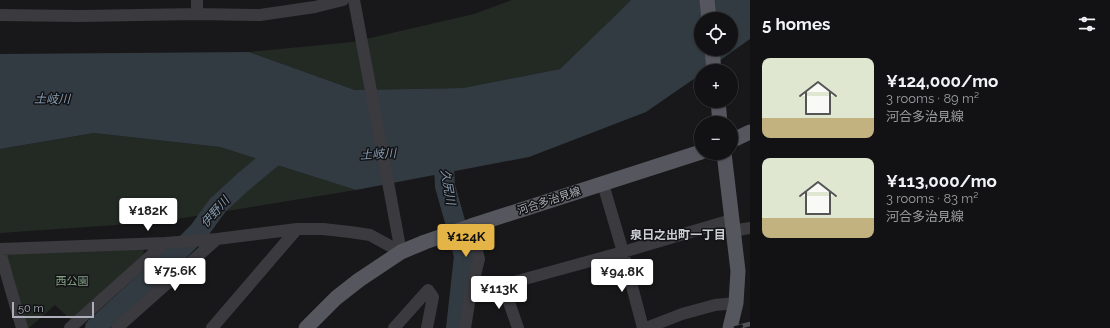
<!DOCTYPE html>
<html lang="en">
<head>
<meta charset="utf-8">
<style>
	:root { --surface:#121214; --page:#1b1b1d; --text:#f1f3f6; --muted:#9c9ea0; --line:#313234; --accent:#e4b447 }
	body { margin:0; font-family:Raleway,"Noto Sans JP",sans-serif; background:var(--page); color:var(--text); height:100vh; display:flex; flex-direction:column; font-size:15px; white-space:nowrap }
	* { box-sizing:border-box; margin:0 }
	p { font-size:13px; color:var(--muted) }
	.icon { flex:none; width:22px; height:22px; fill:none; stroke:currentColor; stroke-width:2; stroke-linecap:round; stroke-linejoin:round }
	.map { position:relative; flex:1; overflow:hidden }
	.drawer { display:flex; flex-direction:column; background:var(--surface); width:360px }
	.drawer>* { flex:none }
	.buttons { position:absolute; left:694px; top:12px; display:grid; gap:8px }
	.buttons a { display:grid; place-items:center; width:44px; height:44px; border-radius:50%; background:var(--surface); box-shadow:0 1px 3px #0004,0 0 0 1px var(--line); font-size:20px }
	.scale { position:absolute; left:12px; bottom:10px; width:82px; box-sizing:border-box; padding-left:4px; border:2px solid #acafb9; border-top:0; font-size:11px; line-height:14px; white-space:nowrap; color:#acafb9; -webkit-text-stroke:3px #131315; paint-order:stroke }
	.price { position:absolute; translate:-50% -34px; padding:0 9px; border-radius:4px; background:#fff; color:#222; font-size:13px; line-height:26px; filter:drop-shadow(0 1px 2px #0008) }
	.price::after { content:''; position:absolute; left:50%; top:24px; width:12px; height:9px; margin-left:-6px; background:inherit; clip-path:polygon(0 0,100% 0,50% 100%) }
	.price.current { background:var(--accent); color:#111 }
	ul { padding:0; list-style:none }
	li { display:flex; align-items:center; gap:12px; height:100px; padding:0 12px }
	li span { display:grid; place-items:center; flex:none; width:112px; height:80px; border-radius:8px; color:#555 }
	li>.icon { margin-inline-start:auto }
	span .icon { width:48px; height:48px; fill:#fffc; stroke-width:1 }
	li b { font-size:17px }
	h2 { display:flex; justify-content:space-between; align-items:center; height:48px; padding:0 12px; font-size:17px }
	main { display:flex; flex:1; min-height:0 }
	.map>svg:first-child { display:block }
	.green { fill:#232a24 }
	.water { fill:#323b42; fill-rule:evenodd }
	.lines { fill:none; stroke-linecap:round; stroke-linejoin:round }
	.river { stroke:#323b42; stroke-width:20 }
	.minor { stroke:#3a3a3f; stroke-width:12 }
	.major { stroke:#56575e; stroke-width:15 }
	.rail-casing { stroke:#515258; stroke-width:4.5 }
	.rail { stroke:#131315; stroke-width:3; stroke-dasharray:9; stroke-linecap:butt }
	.labels { text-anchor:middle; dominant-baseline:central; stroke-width:3; stroke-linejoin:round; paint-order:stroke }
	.street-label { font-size:11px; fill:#acafb9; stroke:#131315 }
	.park-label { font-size:11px; fill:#84a287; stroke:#131315 }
	.water-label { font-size:12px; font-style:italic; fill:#869bb1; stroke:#131315 }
	.neighbourhood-label { font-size:12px; font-weight:bold; fill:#ccced5; stroke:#131315 }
</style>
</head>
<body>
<main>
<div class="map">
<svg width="750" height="328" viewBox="0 0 750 328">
	<rect width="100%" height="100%" fill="#18181a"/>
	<!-- green -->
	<path class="green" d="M 512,0 L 631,0 L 623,8 L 560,69 L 463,88 L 355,90 L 249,52 L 353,42 L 474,14 Z
		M 94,133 L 220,147 L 356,190 L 159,222 L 0,233 L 0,149 Z
		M 144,249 L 143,256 L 73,322 L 55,305 L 29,328 L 26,328 L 6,254 Z"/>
	<!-- water -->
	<path class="water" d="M 631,0 L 750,0 L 750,39 L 705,71 L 701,71 L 701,74 L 646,112 L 529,157 L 356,190 L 220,147 L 94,133 L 0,149 L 0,54 L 249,52 L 355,90 L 463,88 L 560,69 L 623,8 ZM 701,19 L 731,19 L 731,49 L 701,49 Z"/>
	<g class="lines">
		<!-- river -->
		<path class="river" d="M 443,148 L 445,186 L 456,225
			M 95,328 L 177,253 L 199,231 L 218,205 L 243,182 L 285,147
			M 456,328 L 464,256 L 461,244"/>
		<!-- minor -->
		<path class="minor" d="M 354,0 L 401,252
			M 197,14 L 197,0
			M 0,15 L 80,16 L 197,14 L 260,15 L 315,7 L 343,0
			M 603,184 L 623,252 L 643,328
			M 732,231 L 750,228
			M 0,249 L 165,243 L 217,239 L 297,229 L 323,229 L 350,232 L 370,235 L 401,252
			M 0,252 L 22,328
			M 503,285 L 518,328
			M 471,291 L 503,285 L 623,252 L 731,220
			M 70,328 L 165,243
			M 117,328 L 217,239
			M 212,328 L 297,229
			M 394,328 L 428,290 L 433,297 L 427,328
			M 465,328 L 471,291 L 479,259 L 471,226
			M 646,328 L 682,314 L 715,305 L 736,303"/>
		<!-- major -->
		<path class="major" d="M 707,0 L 709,19
			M 712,49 L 714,71
			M 718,101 L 720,123
			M 731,141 L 750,132
			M 724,153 L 738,271 L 736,303 L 730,328
			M 306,328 L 336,298 L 359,280 L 401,252 L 425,242 L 471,226 L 701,152"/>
		<!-- rail casing -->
		<g class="rail-casing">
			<path id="rail" d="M 734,328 L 750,324"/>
		</g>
		<!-- rail -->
		<use href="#rail" class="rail"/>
	</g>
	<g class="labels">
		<!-- street labels -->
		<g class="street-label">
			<text transform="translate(549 201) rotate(-18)">河合多治見線</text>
		</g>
		<!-- park labels -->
		<g class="park-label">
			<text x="72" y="281">西公園</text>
		</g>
		<!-- water labels -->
		<g class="water-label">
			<text transform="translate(52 99) rotate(1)">土岐川</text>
			<text transform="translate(378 154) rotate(-3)">土岐川</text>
			<text transform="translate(448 187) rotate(80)">久尻川</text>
			<text transform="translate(215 212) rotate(-49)">伊野川</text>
		</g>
		<!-- neighbourhood labels -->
		<g class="neighbourhood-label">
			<text x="678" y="235">泉日之出町一丁目</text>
		</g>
	</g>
</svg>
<div class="buttons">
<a><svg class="icon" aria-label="locate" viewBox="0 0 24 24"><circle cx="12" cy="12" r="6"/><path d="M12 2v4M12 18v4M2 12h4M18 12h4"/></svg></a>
<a>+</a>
<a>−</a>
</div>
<div class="scale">50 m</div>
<b class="price" style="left:148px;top:232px">¥182K</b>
<b class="price current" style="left:466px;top:258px">¥124K</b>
<b class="price" style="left:175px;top:292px">¥75.6K</b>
<b class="price" style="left:622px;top:293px">¥94.8K</b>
<b class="price" style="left:499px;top:310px">¥113K</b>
</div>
<section class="drawer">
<h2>5 homes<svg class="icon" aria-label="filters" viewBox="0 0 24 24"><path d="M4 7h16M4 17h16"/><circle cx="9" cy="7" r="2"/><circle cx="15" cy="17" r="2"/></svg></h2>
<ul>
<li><span style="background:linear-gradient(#dfe7d0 75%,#c2b280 0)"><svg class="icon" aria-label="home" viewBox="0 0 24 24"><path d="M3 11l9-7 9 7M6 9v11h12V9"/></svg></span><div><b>¥124,000/mo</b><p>3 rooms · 89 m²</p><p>河合多治見線</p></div></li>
<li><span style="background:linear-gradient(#dfe7d0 75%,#c2b280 0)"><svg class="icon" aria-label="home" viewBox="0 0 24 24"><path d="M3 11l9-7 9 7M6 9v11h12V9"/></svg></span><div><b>¥113,000/mo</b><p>3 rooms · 83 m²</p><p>河合多治見線</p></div></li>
</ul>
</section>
</main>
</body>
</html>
